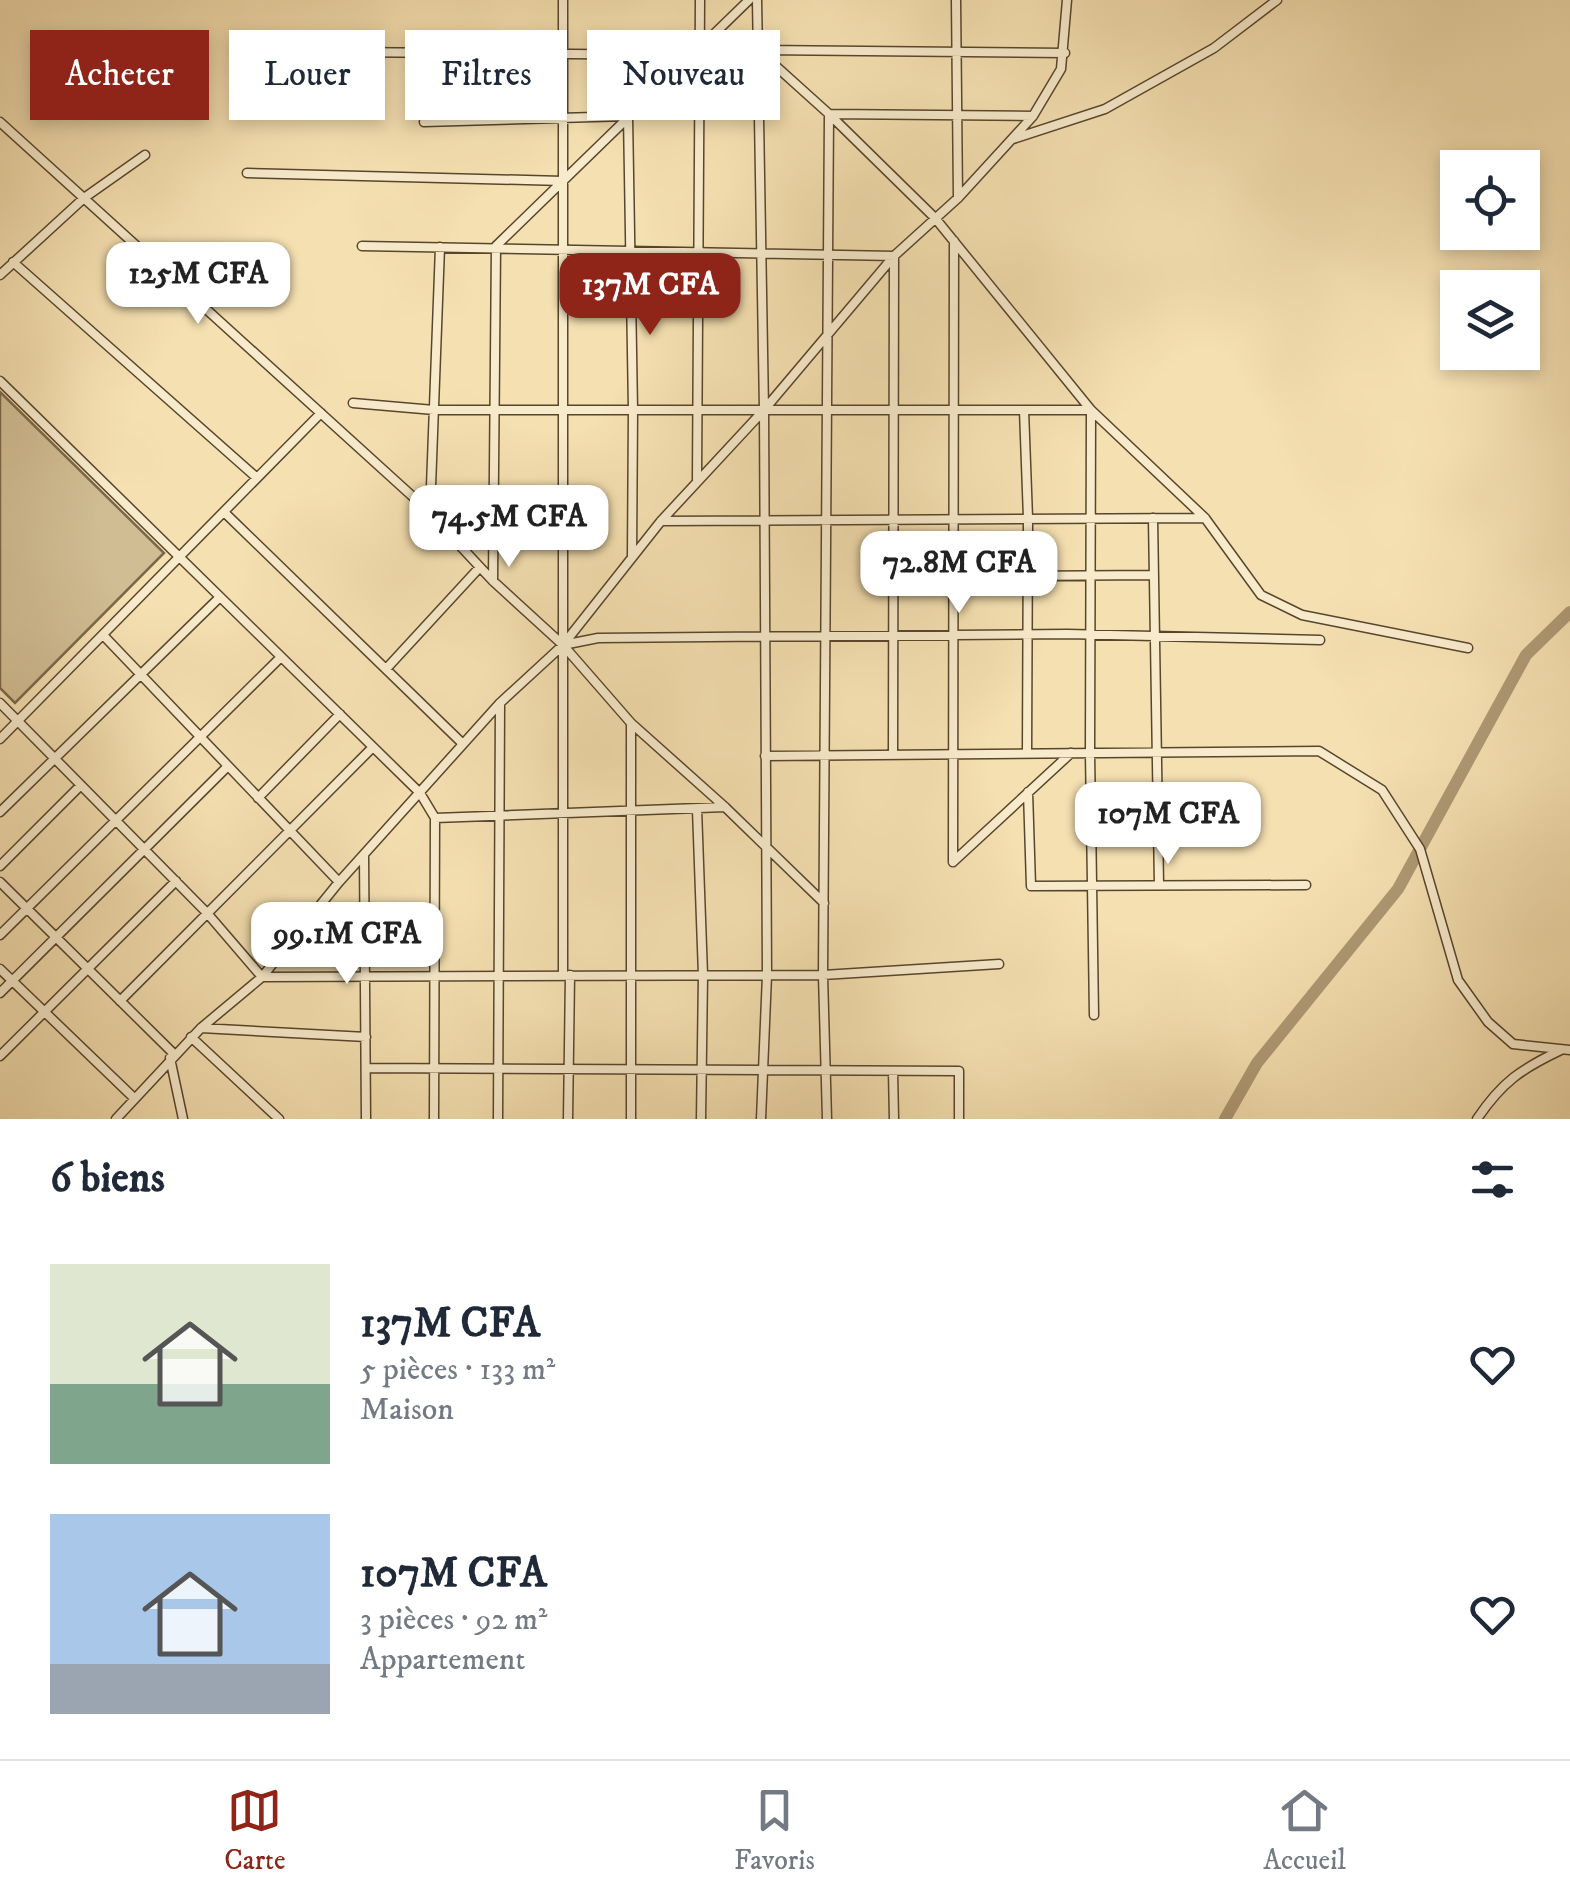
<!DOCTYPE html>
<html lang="fr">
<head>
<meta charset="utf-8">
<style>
	:root { --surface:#fff; --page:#f6f6f7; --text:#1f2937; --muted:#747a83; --line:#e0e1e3; --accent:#8f2418 }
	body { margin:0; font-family:"IM FELL DW Pica",serif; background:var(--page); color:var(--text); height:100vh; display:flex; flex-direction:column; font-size:38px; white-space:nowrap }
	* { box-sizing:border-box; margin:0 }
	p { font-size:32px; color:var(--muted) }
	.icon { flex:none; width:55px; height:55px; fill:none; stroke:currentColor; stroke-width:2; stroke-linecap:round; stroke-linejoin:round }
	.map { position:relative; height:1119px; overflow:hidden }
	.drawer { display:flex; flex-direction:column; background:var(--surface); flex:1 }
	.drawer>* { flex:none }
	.banner { position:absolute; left:30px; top:30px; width:1000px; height:90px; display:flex; gap:20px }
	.tools { position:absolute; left:1440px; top:150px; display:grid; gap:20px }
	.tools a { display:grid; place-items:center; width:100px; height:100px; border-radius:0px; background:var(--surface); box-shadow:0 5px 15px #0003; font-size:50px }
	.price { position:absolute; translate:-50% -85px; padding:0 22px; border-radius:20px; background:#fff; color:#222; font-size:32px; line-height:65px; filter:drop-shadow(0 2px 5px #0008) }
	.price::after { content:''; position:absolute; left:50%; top:60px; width:30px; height:22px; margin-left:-15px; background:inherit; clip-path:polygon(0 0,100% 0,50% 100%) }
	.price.selected { background:var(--accent); color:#fff }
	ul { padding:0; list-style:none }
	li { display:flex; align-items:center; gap:30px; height:250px; padding:0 50px }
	li span { display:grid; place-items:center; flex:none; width:280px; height:200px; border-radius:0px; color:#555 }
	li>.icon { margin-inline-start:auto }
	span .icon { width:120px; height:120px; fill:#fffc; stroke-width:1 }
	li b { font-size:42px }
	h2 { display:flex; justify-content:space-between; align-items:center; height:120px; padding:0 50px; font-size:42px }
	.chip { padding:0 35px; border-radius:0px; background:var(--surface); box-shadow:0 5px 15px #0003; font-size:35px; line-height:90px }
	.chip.selected { background:var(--accent); color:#fff }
	.tabs { display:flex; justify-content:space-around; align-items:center; height:140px; border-top:2px solid var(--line); background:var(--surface); font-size:28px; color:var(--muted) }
	.tabs a { display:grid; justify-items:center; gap:5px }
	.tabs .selected { color:var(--accent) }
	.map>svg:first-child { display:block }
	.green { fill:#d1bd93; stroke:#7a684a; stroke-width:2.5 }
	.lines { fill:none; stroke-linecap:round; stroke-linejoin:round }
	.river { stroke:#ae9a75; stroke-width:12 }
	.minor-casing { stroke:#58462c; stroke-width:11 }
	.minor { stroke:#f8ebcc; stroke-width:8 }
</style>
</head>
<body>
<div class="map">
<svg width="1570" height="1119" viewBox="0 0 1570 1119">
	<rect width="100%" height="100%" fill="#f5e0b1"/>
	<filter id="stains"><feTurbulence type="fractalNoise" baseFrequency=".002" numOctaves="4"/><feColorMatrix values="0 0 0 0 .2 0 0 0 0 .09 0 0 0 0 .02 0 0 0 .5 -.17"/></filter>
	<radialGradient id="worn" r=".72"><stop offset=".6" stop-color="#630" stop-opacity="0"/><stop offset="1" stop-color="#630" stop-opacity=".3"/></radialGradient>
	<!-- green -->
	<path class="green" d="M 0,392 L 164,553 L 15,703 L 0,688 Z"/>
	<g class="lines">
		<!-- river -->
		<path class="river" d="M 1225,1119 L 1257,1063 L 1398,889 L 1526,655 L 1570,612"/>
		<!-- minor casing -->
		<g class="minor-casing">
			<path id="minor" d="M 757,0 L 764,410 L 767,975 L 761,1119
				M 956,0 L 958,198
				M 758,50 L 829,114 L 935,218 L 1091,410 L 1205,518 L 1261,595 L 1302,615 L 1468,648
				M 759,50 L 1065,53
				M 343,52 L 691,55
				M 0,122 L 422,505 L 493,581 L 563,645 L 598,638 L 1067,634 L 1320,640
				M 424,122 L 628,116 L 633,410 L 632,557
				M 1013,139 L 1105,109 L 1214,48 L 1277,0
				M 247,173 L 563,181
				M 362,246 L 894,256 L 893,755
				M 13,262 L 257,478
				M 0,275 L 84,198 L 145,155
				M 0,381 L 420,793 L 435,818 L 434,1119
				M 353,403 L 434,410 L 1091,410 L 1090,753 L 1094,1015
				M 1024,410 L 1028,518 L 1027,753
				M 697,479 L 700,0
				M 224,512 L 463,744
				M 430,513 L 440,247
				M 1153,518 L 1159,885
				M 661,521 L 1205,518
				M 893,577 L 1154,575
				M 493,581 L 496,246 L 749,0
				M 103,635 L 339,882
				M 563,645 L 631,723 L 725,807 L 824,903
				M 386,669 L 480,567
				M 0,703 L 207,913 L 262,977 L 823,975 L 999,964
				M 631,723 L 631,1119
				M 0,739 L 321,413
				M 765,756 L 1319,751 L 1382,790 L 1420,849 L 1458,980 L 1488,1022 L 1513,1044 L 1570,1050
				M 1028,792 L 1031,886 L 1306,885
				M 258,798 L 340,714
				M 697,809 L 703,975 L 701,1119
				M 0,812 L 220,597
				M 435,818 L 725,807
				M 364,855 L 366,1119
				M 953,862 L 954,241
				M 953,862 L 1071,753
				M 0,866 L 81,785
				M 0,882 L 174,1054
				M 0,935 L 281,657
				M 0,969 L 134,1098
				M 563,975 L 563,0
				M 0,993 L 228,766
				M 120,1001 L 373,747
				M 201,1028 L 366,1037
				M 191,1037 L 279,1119
				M 0,1056 L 176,881
				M 170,1058 L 183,1119
				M 366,1068 L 959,1071 L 959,1119
				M 893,1071 L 894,1119
				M 116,1119 L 201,1028 L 262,977 L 339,882 L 500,703 L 563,645 L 661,521 L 764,410 L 894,256 L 958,198 L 1033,116 L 1061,69 L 1067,0
				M 498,1119 L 500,703
				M 568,1119 L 570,975
				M 827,1119 L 823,975 L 829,114 L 1033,116
				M 1477,1119 C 1502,1082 1521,1069 1561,1050"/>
		</g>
		<!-- minor -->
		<use href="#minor" class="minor"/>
	</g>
	<rect width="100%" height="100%" filter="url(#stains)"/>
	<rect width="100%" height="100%" fill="url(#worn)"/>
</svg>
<div class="tools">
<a><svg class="icon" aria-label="locate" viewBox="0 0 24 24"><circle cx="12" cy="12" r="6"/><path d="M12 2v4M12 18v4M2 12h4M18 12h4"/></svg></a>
<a><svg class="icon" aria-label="layers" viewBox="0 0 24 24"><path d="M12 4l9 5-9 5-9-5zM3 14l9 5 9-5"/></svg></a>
</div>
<b class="price" style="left:198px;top:327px">125M CFA</b>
<b class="price selected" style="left:650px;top:338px">137M CFA</b>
<b class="price" style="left:509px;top:570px">74.5M CFA</b>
<b class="price" style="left:959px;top:616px">72.8M CFA</b>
<b class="price" style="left:1168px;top:867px">107M CFA</b>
<b class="price" style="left:347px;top:987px">99.1M CFA</b>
<div class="banner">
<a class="chip selected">Acheter</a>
<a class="chip">Louer</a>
<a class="chip">Filtres</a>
<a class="chip">Nouveau</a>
</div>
</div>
<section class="drawer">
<h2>6 biens<svg class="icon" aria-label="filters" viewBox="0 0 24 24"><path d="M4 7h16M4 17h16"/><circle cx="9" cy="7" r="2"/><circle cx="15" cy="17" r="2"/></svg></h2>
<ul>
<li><span style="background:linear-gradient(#dfe7d0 60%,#7fa58c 0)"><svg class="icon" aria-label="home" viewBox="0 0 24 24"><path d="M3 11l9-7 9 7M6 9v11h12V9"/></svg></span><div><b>137M CFA</b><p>5 pièces · 133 m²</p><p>Maison</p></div><svg class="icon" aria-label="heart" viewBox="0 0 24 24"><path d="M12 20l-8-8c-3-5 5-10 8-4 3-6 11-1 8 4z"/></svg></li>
<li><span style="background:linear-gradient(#a9c7e8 75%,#9aa5b1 0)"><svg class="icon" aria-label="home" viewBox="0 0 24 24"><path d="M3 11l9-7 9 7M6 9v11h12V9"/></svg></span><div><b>107M CFA</b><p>3 pièces · 92 m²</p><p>Appartement</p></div><svg class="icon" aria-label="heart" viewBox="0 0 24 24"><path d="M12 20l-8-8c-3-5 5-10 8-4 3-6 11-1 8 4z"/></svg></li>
</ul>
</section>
<nav class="tabs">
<a class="selected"><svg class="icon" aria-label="map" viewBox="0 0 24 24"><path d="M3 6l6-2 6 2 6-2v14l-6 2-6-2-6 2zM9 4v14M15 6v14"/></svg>Carte</a>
<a><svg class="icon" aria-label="saved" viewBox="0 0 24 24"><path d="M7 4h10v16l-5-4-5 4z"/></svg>Favoris</a>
<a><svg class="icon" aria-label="home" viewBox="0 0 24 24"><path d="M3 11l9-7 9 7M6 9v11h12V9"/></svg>Accueil</a>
</nav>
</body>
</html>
